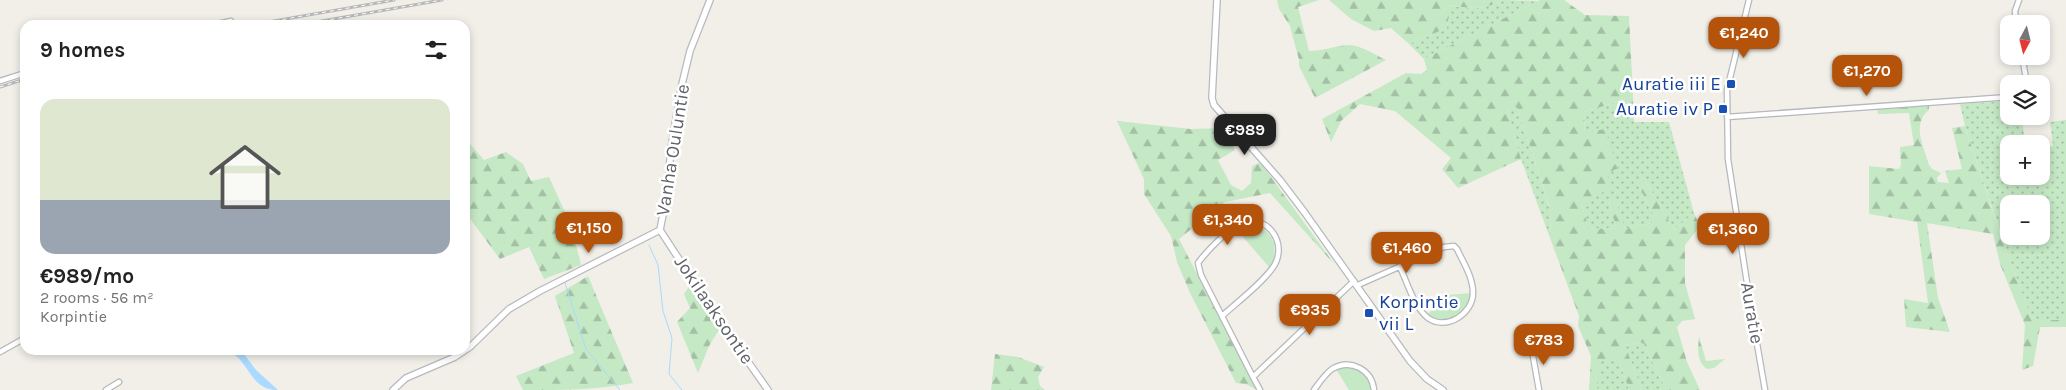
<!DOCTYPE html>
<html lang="en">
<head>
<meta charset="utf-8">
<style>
	:root { --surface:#fff; --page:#f2f2f2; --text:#222; --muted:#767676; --line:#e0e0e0; --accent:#b45309 }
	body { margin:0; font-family:Karla,sans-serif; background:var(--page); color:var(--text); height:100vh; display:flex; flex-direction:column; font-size:19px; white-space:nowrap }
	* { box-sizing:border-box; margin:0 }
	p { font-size:16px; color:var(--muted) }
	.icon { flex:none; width:28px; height:28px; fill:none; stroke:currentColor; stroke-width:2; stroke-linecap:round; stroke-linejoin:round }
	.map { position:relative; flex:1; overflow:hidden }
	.details { position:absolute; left:20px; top:20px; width:450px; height:335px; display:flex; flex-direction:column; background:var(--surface); border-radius:15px; box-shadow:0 2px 8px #0003 }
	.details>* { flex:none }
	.needle { width:32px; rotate:187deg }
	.controls { position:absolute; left:2000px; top:15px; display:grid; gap:10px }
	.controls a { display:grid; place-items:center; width:50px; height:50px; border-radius:10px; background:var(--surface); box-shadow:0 2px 8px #0003; font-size:25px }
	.price { position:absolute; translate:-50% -42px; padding:0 11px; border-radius:10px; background:var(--accent); color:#fff; font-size:16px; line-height:32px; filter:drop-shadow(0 1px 2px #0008) }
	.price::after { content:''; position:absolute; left:50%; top:30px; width:15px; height:11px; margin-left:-8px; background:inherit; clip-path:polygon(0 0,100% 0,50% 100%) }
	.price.active { background:#222; color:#fff }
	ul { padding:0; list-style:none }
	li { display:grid; align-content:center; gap:10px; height:265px; padding:0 20px }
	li+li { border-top:1px solid var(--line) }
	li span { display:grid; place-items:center; height:155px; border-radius:15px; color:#555 }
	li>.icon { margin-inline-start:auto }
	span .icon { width:90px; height:90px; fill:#fffc; stroke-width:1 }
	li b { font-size:21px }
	h2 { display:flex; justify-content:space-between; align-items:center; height:60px; padding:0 20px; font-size:21px }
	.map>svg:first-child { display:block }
	.grass { fill:url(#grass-dots); fill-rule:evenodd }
	.forest { fill:url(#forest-firs) }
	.park { fill:#c5e8c5 }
	.water { fill:#aadaff }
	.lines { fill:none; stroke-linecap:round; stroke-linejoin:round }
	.stream { stroke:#aadaff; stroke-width:1 }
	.street-casing { stroke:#b5b8bc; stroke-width:7 }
	.secondary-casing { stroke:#b6babf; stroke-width:8 }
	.street { stroke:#fff; stroke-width:4.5 }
	.secondary { stroke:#fff; stroke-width:5.5 }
	.rail-casing { stroke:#b6b7b8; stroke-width:3 }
	.rail { stroke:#fff; stroke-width:1; stroke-dasharray:4; stroke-linecap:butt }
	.transit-dot { fill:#1a4fb4; stroke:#fff; stroke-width:2 }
	.labels { text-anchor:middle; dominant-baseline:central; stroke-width:5; stroke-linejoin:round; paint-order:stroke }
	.transit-label { font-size:19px; fill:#164399; stroke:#fff; text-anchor:end }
	.street-label { font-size:19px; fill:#5f6368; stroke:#fff }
</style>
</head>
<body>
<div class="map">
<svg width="2066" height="390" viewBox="0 0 2066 390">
	<defs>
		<pattern id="grass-dots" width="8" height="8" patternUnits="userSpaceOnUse" patternTransform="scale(1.25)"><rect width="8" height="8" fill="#c5e8c5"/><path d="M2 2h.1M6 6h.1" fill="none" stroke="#a3c0a4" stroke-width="1.8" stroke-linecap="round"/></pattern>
		<pattern id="forest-firs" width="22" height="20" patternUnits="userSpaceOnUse" patternTransform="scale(1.25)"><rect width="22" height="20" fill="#c5e8c5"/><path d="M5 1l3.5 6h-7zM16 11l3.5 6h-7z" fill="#a3c0a4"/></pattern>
	</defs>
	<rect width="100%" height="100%" fill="#f1efe8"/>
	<!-- grass -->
	<path class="grass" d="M 1503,0 L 1538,1 L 1424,59 L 1409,44 L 1447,28 L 1449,5 C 1469,9 1484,10 1503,0 Z
		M 1633,97 L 1634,122 L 1669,122 L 1694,213 L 1674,230 L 1644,178 L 1637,182 L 1654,216 L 1652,223 L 1625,229 L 1615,201 L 1608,203 L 1617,228 L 1588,229 L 1582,205 L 1609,188 L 1585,133 L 1584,112 Z
		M 2009,101 L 2009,116 L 2022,116 L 2025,144 L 2009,144 L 2009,176 L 2041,176 L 2041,148 L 2053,146 L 2050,122 L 2066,120 L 2066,320 L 2038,320 L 2031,317 L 2001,237 L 2005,236 L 2004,231 L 2000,232 L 1965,126 L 1960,104 ZM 2009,204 L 2041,204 L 2041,236 L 2009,236 Z
		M 1517,107 L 1551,212 L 1550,238 L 1521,159 L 1507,110 Z
		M 1643,342 L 1666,390 L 1642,390 L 1625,345 Z
		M 1600,360 L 1619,360 L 1629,390 L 1597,390 Z"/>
	<!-- forest -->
	<path class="forest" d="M 1277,0 L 1319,0 L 1298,7 L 1309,51 C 1323,51 1335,46 1349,45 C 1361,45 1375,55 1386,60 L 1315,98 L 1299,66 L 1299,60 L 1290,26 L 1279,9 Z
		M 1329,0 L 1503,0 C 1484,10 1470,9 1450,5 L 1447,28 L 1409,44 L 1391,28 L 1374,31 L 1351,19 Z
		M 1540,0 L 1564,0 L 1585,15 L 1629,16 L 1633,97 L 1584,112 L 1585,133 L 1605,129 L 1618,168 L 1608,173 L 1609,188 L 1582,206 L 1589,229 L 1617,228 L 1608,203 L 1616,201 L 1625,229 L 1652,223 L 1654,216 L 1637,182 L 1644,178 L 1674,230 L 1694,213 L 1700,226 L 1685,245 L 1685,283 L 1695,319 L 1682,321 L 1677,327 L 1687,362 L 1700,390 L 1666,390 L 1643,342 L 1625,345 L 1642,390 L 1629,390 L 1619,360 L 1601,360 L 1597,390 L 1589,390 L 1591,356 L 1578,326 L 1579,316 L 1550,238 L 1551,211 L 1517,107 L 1507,110 L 1521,159 L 1458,188 L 1442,169 L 1451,158 L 1395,111 L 1360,104 L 1341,121 L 1331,142 L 1322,119 L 1406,73 L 1421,74 L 1427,70 L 1424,59 Z
		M 1929,105 L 1929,110 C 1911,124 1924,147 1929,165 L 1932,169 L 1941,173 L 1937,178 L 1938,182 L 1949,183 L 1945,171 L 1962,169 L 1952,128 L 1965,126 L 2001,237 L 2031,317 L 2038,320 L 2066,320 L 2066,327 L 2040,327 L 2033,366 L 2022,370 L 2025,325 L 2000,264 L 1993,234 L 1927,223 L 1938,298 L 1950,332 L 1906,327 L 1904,299 L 1928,303 L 1917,222 L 1869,214 L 1869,166 L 1899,169 L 1901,165 L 1900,147 L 1914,145 L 1909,113 L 1878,114 L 1877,108 Z
		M 1117,121 L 1191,129 L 1224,128 L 1235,150 L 1218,160 L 1231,185 L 1242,191 L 1251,183 L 1252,166 L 1259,163 L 1263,166 L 1335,265 L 1270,193 L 1225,202 L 1179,239 L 1257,390 L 1246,384 L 1236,383 L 1190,293 L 1177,262 L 1171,236 L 1144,194 L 1144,179 Z
		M 465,138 L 484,160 L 506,152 L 523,164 L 531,181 L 549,177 L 571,225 L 581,265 L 544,279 L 529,247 L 500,259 L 465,212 Z
		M 588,276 L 633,383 C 597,390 560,390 523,390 L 516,376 L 574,353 L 555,296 Z
		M 693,281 L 722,325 L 709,346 L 698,373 L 677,322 L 690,308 L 684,294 Z
		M 1699,336 L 1706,361 L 1725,359 L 1714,368 L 1707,369 C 1696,361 1698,349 1699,336 Z
		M 995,354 L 1018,357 L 1044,367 L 1038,377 L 1040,386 L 1045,390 L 991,390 Z"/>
	<!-- park -->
	<path class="park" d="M 1245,225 C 1272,225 1281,246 1270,268 L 1236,229 Z
		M 1472,293 C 1470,317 1446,326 1427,315 L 1447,295 Z
		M 1346,367 C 1360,368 1370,376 1372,390 L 1349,390 L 1336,369 Z"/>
	<!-- water -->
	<path class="water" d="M 227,350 L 241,350 L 256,370 L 278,390 C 249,390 250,360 227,350 Z"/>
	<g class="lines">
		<!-- stream -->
		<path class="stream" d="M 649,245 L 658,265 L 663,311 L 672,338 L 669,374 L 682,390
			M 565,283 L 586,349 L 620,390"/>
		<!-- street casing -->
		<g class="street-casing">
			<path id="street" d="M 1749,0 L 1727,90 L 1728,159 L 1751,309 L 1765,390
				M 2016,24 L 2015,11 L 2019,0
				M 213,25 L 231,21
				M 2022,56 L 2027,84
				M 0,81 L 25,73
				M 1727,117 L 2009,97
				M 1358,285 L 1444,247 L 1454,246 L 1457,249 C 1463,262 1473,277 1473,293 C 1473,314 1446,331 1428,318 C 1414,307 1407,282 1400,267
				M 1222,316 C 1235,304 1270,277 1276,262 C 1286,239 1265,213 1240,224 C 1228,229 1206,252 1198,263 L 1201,275 L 1253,377
				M 1531,345 L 1539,390
				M 0,352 L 25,338
				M 106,390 L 119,382
				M 1260,390 L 1253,377 L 1354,281
				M 1314,390 C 1319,383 1325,374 1332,369 C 1351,358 1372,370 1374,390"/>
		</g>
		<!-- secondary casing -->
		<g class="secondary-casing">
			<path id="secondary" d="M 1217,0 L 1212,98 L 1214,105 L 1280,180 L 1305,213 L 1410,361 L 1427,379 L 1443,390
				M 660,230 L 722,325 L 768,390
				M 393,390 L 406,378 L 455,357 L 470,347 L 509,309 L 540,291 L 660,230 L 667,194 L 671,148 L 682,84 L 690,51 L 710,0"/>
		</g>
		<!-- street -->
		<use href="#street" class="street"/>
		<!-- secondary -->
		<use href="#secondary" class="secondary"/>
		<!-- rail casing -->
		<g class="rail-casing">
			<path id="rail" d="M 251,25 L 394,0
				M 299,25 L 442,0
				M 0,87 L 25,79"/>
		</g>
		<!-- rail -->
		<use href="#rail" class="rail"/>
	</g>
	<!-- markers -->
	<g class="transit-dot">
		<rect x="1726" y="79" width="10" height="10" rx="2.5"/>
		<rect x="1718" y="104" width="10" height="10" rx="2.5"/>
		<rect x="1364" y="308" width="10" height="10" rx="2.5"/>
	</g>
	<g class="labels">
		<!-- transit labels -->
		<g class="transit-label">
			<text x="1721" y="84">Auratie iii E</text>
			<text x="1713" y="109">Auratie iv P</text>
			<text x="1379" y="302" text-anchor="start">Korpintie<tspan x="1379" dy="22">vii L</tspan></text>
		</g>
		<!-- street labels -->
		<g class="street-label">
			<text transform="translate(673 150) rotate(-81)">Vanha Ouluntie</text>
			<text transform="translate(714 310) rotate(56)">Jokilaaksontie</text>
			<text transform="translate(1752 313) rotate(80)">Auratie</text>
		</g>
	</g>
</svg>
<div class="controls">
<a><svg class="needle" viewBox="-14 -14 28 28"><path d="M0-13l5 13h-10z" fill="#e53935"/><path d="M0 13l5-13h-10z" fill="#767676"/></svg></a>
<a><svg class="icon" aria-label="layers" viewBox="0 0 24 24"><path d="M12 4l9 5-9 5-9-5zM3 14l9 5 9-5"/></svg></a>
<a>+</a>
<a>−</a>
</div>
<b class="price" style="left:1744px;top:59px">€1,240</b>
<b class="price" style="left:1867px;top:97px">€1,270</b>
<b class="price active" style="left:1245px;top:156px">€989</b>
<b class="price" style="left:1228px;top:246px">€1,340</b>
<b class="price" style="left:589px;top:254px">€1,150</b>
<b class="price" style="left:1733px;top:255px">€1,360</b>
<b class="price" style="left:1407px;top:274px">€1,460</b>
<b class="price" style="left:1310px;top:336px">€935</b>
<b class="price" style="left:1544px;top:366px">€783</b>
<section class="details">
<h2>9 homes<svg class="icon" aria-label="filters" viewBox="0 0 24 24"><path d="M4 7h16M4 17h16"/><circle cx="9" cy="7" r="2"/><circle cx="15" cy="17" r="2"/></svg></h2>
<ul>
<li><span style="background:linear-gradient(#dfe7d0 65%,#9aa5b1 0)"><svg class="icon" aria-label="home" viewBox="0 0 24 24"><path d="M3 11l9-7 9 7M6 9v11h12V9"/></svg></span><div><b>€989/mo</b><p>2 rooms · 56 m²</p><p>Korpintie</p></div></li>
</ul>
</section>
</div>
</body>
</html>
